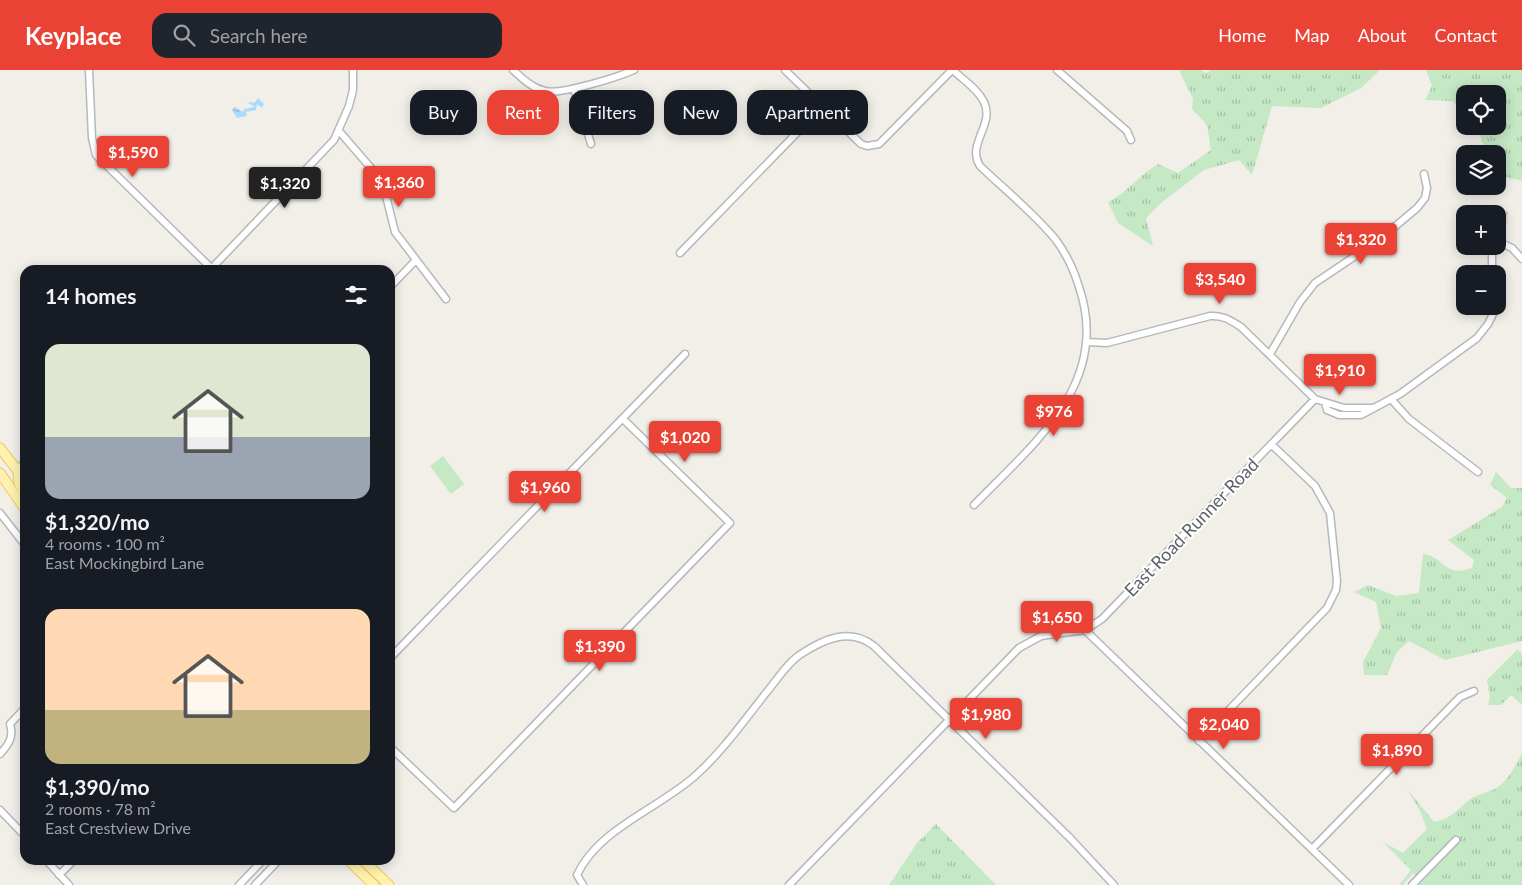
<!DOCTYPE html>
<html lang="en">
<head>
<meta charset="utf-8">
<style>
	:root { --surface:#171b24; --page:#20242c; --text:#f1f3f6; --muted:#9ea1a6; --accent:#ea4335 }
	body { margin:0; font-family:Lato,sans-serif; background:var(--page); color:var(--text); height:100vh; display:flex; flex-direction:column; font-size:19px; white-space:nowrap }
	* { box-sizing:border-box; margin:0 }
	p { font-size:16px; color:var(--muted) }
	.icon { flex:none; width:28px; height:28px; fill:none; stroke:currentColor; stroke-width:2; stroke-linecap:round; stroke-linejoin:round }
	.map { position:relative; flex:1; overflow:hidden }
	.details { position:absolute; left:20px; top:195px; width:375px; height:600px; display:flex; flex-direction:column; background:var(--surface); border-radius:15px; box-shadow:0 2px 12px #0003 }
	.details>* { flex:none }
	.top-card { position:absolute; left:410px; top:20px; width:475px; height:45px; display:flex; gap:10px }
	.buttons { position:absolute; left:1456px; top:15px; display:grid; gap:10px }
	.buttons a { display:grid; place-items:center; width:50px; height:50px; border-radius:10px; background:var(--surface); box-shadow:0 2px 12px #0003; font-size:25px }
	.price { position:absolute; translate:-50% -42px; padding:0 11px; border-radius:5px; background:var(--accent); color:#fff; font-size:16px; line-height:32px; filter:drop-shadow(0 1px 2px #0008) }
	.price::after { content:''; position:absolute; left:50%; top:30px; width:15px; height:11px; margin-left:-8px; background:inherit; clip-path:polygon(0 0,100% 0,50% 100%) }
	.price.active { background:#222; color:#fff }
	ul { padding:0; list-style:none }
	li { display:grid; align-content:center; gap:10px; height:265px; padding:0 25px }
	li span { display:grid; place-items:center; height:155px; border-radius:15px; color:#555 }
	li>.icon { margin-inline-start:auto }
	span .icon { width:90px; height:90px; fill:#fffc; stroke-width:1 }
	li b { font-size:21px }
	h2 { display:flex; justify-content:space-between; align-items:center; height:60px; padding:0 25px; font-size:21px }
	.chip { padding:0 18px; border-radius:15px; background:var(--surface); box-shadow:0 2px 12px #0003; font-size:18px; line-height:45px }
	.chip.active { background:var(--accent); color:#fff }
	header { display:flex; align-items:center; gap:30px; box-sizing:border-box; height:70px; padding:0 25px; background:var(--accent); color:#fff }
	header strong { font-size:24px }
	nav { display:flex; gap:28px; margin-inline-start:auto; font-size:18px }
	.search { width:350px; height:45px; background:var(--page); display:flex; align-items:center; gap:12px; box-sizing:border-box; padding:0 18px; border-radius:15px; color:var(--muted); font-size:19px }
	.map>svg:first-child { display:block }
	.industrial { fill:url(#industrial-furrows) }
	.grass { fill:url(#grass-tufts) }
	.garden { fill:#c5e8c5 }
	.water { fill:url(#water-ripples) }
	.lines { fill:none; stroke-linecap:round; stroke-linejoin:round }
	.minor-casing { stroke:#b5b8bc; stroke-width:9 }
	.major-casing { stroke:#f2c960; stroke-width:11 }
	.minor { stroke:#fff; stroke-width:6 }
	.major { stroke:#fff2af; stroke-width:9 }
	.labels { text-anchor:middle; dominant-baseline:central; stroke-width:4; stroke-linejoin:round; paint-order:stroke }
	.street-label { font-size:18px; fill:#5f6368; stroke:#fff }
</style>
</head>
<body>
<header>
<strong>Keyplace</strong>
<div class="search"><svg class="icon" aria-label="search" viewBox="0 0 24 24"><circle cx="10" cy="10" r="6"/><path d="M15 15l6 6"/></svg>Search here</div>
<nav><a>Home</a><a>Map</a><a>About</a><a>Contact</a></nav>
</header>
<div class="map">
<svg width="1522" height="815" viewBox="0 0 1522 815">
	<defs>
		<pattern id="industrial-furrows" width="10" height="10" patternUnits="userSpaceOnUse" patternTransform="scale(1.25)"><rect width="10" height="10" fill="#e0deda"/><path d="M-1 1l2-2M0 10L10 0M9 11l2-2" fill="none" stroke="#b9b8b5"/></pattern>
		<pattern id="grass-tufts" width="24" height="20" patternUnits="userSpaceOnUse" patternTransform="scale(1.25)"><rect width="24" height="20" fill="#c5e8c5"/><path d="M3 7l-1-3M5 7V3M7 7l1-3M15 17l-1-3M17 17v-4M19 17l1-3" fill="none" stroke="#a3c0a4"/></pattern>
		<pattern id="water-ripples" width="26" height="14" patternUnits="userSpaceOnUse" patternTransform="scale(1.25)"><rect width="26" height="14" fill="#aadaff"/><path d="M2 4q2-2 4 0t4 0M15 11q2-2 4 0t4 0" fill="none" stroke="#8eb4d2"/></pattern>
	</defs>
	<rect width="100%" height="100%" fill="#f1efe8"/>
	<!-- industrial -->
	<path class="industrial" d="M 1499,140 L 1508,142 L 1508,153 L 1500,154 Z"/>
	<!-- grass -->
	<path class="grass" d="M 1179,0 L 1201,0 L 1206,3 L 1211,0 L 1380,0 L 1361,18 L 1321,38 L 1272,36 L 1252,105 L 1239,90 L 1204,100 L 1161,133 L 1146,148 L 1153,176 L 1118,153 L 1108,132 C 1128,122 1139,105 1158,94 L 1178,103 L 1211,80 L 1207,55 L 1192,39 L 1193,29 Z
		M 1426,0 L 1522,0 L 1522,111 L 1506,107 L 1499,83 L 1482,73 L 1478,56 L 1498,56 L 1498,24 L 1465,24 L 1465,43 L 1452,31 L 1425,30 L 1432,16 Z
		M 1496,402 L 1511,418 L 1522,418 L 1522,571 L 1445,590 L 1409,571 L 1397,582 L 1387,605 L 1364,605 L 1363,592 L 1381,558 L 1376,532 L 1354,522 L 1368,515 L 1396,526 L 1419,523 L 1423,484 C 1446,487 1443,508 1472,498 L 1474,490 L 1448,470 L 1502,437 L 1507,428 L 1490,415 Z
		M 1517,580 L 1522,583 L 1522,635 L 1511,625 L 1501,635 L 1488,635 L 1490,627 L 1487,610 Z
		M 1522,683 L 1522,815 L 1418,815 L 1459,773 L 1454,768 L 1416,805 L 1413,803 L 1403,815 L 1399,815 L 1411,800 L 1383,772 L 1403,783 L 1427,759 L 1420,741 L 1407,719 L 1434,752 C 1451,749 1457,740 1469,730 C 1477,724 1489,723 1498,717 C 1509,709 1516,695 1522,683 Z
		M 936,754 L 996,815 L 889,815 L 917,773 Z"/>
	<!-- garden -->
	<path class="garden" d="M 443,386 L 464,414 L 451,424 L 430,396 Z"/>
	<!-- water -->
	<path class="water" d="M 258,28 L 264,34 L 262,38 L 257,34 L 256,40 L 246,42 L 247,46 L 237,48 L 232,40 L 235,37 L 243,42 L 244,39 L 255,37 L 247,32 L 255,33 Z"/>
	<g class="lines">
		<!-- minor casing -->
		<g class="minor-casing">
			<path id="minor" d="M 89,0 L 92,68 L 96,85 L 211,198
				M 513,0 C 523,9 532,18 545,21 C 561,25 618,7 634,0
				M 785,0 L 861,74 L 867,76 L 879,74 L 952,0
				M 953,0 C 963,10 978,19 984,32 C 995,55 966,74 980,96 C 1005,120 1034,143 1056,170 C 1067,185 1074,200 1079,217 C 1112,313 1033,374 974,435
				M 1057,0 L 1127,61 L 1131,70
				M 574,19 L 591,74
				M 339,61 L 377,105 L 384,118 L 395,162 L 446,229
				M 1498,175 L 1501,173 L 1512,178 L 1522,189
				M 680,183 L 822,37
				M 210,200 L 334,70 L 349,36 L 353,20 L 353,0
				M 1492,204 L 1492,181 L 1496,176
				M 390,217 L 415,191
				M 1498,220 L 1498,236
				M 1087,272 L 1107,273 L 1210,246 C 1223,245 1230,250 1241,257 L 1315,329 L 1344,338 L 1373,338
				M 1270,284 L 1300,232 L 1315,213 L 1379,170 L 1417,138 L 1425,128 L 1427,118 L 1424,104
				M 1391,329 L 1409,349 L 1478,402
				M 1325,333 L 1327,340 L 1339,345 L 1361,345 L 1400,324 L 1477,268 L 1488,254 L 1497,236
				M 18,401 L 25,391
				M 0,443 L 25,475
				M 1085,560 L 1349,815
				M 390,588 L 685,284
				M 1199,671 L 1327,538 L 1336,520 L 1337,511 L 1330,443 L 1315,416 L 1271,374
				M 390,677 L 454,738 L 730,453 L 623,349
				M 0,684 C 9,674 14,667 10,654 L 25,638
				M 0,740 L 25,766
				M 1312,779 L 1460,627 L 1474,621
				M 46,790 L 69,815
				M 59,805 L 74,790
				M 239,815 L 263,790
				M 255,815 L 279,790
				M 583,815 L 577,805 C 598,759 658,739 695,706 C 722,682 743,652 766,623 C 777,610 787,593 801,584 C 824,569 850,557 874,576 L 1070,768 L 1114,815
				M 789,815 L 1019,578 L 1041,566 L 1085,560 L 1102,549 L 1315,329
				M 1412,815 L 1456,770"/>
		</g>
		<!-- major casing -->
		<g class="major-casing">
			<path id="major" d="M 0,378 L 25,410
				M 18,401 L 19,413 L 25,424
				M 0,403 L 25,439
				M 348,790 L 374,815
				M 363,790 L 389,815"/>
		</g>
		<!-- minor -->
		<use href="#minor" class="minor"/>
		<!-- major -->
		<use href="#major" class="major"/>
	</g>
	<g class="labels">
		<!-- street labels -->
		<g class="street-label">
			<text transform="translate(1191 457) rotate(-46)">East Road Runner Road</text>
		</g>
	</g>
</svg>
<div class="buttons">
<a><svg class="icon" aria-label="locate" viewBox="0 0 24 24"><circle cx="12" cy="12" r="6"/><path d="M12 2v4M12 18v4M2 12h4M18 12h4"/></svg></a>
<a><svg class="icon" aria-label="layers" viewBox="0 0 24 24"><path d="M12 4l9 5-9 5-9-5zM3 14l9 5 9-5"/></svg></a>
<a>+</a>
<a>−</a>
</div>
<b class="price" style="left:133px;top:108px">$1,590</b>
<b class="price" style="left:399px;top:138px">$1,360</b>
<b class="price active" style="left:285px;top:139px">$1,320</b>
<b class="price" style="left:1361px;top:195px">$1,320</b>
<b class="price" style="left:1220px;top:235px">$3,540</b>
<b class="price" style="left:1340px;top:326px">$1,910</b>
<b class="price" style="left:1054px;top:367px">$976</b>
<b class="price" style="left:685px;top:393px">$1,020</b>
<b class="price" style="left:545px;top:443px">$1,960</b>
<b class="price" style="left:1057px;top:573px">$1,650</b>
<b class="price" style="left:600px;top:602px">$1,390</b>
<b class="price" style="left:986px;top:670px">$1,980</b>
<b class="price" style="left:1224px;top:680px">$2,040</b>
<b class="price" style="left:1397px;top:706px">$1,890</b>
<div class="top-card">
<a class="chip">Buy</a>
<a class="chip active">Rent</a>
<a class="chip">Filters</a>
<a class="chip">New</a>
<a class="chip">Apartment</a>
</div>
<section class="details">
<h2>14 homes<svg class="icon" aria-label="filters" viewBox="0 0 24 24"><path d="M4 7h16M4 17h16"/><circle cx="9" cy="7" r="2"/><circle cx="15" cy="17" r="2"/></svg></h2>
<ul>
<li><span style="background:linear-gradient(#dfe7d0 60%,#9aa5b1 0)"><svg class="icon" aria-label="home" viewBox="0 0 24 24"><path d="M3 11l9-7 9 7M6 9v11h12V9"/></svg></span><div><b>$1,320/mo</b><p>4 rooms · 100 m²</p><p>East Mockingbird Lane</p></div></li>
<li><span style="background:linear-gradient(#ffd9b3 65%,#c2b280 0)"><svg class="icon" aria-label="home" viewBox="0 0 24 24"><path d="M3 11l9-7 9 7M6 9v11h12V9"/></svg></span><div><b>$1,390/mo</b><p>2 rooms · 78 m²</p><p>East Crestview Drive</p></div></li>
</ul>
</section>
</div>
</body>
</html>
